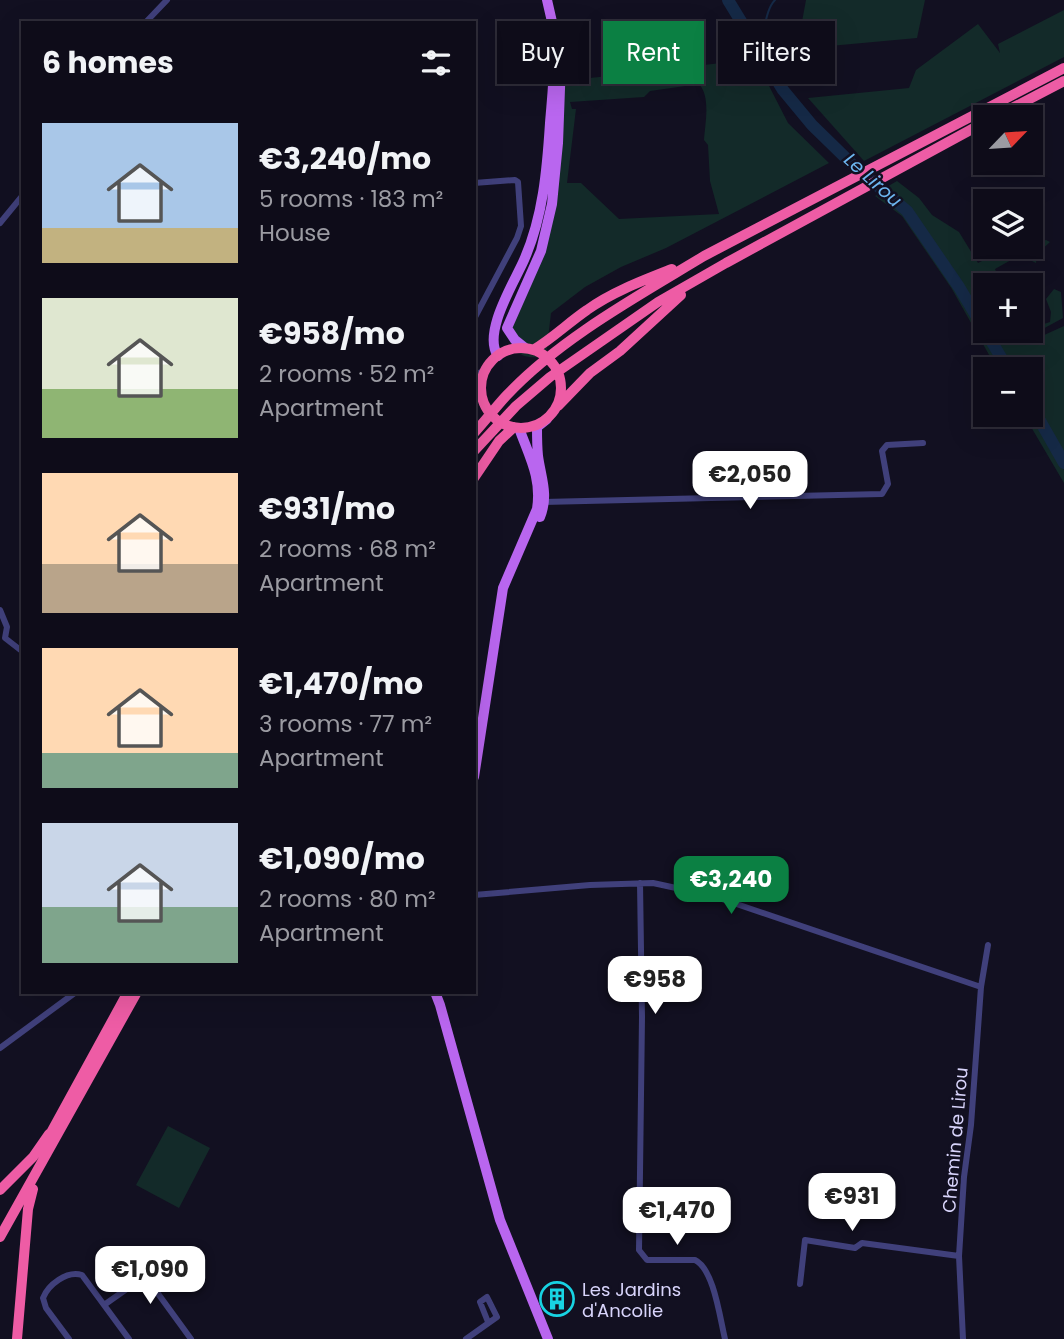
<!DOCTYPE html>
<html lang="en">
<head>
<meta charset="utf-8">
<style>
	:root { --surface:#0e0c19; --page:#1c1a26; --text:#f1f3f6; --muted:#9b9ba2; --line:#2e2c38; --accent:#0b8043 }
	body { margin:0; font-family:Poppins,sans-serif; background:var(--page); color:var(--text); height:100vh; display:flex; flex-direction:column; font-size:26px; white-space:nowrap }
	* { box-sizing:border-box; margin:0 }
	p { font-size:23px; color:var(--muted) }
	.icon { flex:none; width:38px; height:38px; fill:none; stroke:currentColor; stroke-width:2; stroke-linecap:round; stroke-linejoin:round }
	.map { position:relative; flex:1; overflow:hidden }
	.drawer { position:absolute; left:21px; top:21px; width:455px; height:973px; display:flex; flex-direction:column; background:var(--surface); border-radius:0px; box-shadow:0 7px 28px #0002,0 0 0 2px var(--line) }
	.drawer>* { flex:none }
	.banner { position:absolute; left:497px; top:21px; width:462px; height:63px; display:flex; gap:14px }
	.needle { width:46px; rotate:65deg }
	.controls { position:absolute; left:973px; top:105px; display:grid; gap:14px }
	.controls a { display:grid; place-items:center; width:70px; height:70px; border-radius:0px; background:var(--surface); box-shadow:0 7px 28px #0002,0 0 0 2px var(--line); font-size:35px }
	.price { position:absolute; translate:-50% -60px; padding:0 16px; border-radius:14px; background:#fff; color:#222; font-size:23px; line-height:46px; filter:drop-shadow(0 2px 4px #0008) }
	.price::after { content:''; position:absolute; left:50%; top:42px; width:21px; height:16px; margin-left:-10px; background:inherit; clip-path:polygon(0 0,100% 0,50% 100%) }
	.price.selected { background:var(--accent); color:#fff }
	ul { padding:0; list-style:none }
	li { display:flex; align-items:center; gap:21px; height:175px; padding:0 21px }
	li span { display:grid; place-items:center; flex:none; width:196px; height:140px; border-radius:0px; color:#555 }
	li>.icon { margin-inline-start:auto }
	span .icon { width:84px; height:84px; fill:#fffc; stroke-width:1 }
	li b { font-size:30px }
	h2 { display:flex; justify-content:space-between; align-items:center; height:84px; padding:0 21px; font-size:30px }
	.tag { padding:0 24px; border-radius:0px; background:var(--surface); box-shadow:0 7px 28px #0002,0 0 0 2px var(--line); font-size:24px; line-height:63px }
	.tag.selected { background:var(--accent); color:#fff }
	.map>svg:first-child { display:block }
	.green { fill:#132a29; fill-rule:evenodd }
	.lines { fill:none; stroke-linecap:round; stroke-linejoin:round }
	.stream { stroke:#152946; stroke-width:2 }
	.river { stroke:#152946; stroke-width:12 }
	.street { stroke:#40407b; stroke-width:6 }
	.primary { stroke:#b966ef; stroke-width:10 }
	.highway { stroke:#ee5ca5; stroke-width:10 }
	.labels { text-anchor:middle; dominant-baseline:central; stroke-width:5; stroke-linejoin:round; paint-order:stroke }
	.street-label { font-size:18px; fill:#d8d4fb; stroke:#121021 }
	.poi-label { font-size:18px; fill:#d8d4fb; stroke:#121021; text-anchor:start }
	.water-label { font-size:19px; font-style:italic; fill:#6db6f0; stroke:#121021 }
</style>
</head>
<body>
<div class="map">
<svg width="1064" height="1339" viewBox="0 0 1064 1339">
	<rect width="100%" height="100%" fill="#121021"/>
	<!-- green -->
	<path class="green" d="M 806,0 L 925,0 L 917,38 L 797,49 Z
		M 1064,10 L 1064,57 L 864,161 L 808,98 L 909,88 L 916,70 L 978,24 L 1000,53 L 998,44 Z
		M 721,63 L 743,64 L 753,68 L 767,82 L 788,123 L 829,163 L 666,248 L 621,267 L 585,287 L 551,313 L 546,356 C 521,361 510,352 510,327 L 542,255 L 564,81 ZM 699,84 C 711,97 705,124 704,140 L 708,145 L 710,181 L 719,214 L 619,219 L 581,183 L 567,183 L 576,109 L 572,109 L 570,102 L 644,97 L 650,91 Z
		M 897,181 L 919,198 L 932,215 L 959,232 L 978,263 L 1010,247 L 1030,249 L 1034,243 L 1046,240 L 1050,242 L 1037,254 L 1036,263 L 1020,255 L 995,269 L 999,279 L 985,285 L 982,290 L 985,295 L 985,324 C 956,275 927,226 885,188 Z
		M 882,192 L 906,214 L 958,289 L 1004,369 L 997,369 L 952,289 L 902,216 L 875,196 Z
		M 1054,289 L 1061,292 L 1063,318 L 1039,331 L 1042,336 L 1064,326 L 1064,459 L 1031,399 L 1031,369 L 1013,369 L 989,331 L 1031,331 L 1031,324 L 1038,326 L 1050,322 L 1051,312 L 1046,299 Z
		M 1031,410 L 1064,470 L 1064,483 L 1024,415 L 1031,415 Z
		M 168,1126 L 210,1148 L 179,1208 L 136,1185 Z"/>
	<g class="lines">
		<!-- stream -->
		<path class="stream" d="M 758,48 C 765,33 765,10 775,0"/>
		<!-- river -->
		<path class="river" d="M 728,0 L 783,90 L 812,125 L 853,165 L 907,211 L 959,287 L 1008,369
			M 1031,405 L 1064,463"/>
		<!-- street -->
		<path class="street" d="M 145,23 L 167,0
			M 474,183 L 515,180 L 518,182 L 521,226 L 517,238 L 474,319
			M 0,223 L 23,195
			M 474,376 L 486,369
			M 474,390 L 482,392
			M 543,502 L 882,494 L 888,484 L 882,451 L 887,445 L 923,443
			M 0,610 L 7,627 L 5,638 L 23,652
			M 640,883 L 642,1017 L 639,1250 L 647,1260 L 695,1260 C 714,1269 720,1319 725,1339
			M 474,895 L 590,885 L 653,883 L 713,896 L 981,987
			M 0,1048 L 76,992
			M 800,1284 L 805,1240 L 855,1248 L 862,1243 L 959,1256
			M 104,1305 L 138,1281 L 144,1281 L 151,1284 L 191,1339
			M 69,1339 L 46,1308 L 43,1298 C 48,1285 67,1270 82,1275 L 129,1339
			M 466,1339 L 497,1317 L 487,1297 L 480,1302 L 488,1322
			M 963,1339 L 959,1256 L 964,1177 L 971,1125 L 981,987 L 988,945"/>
		<!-- primary -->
		<path class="primary" d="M 525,348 L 515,340 L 507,328 L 541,251 L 552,204 L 558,143 L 561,61 L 547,0
			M 498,356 C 482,333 514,283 524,260 C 543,217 547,170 550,123 C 552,98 555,73 554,48
			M 540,517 C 549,495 541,478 538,456 C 537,446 537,436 537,427 L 547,419
			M 474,777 L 503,588 L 537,509 C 542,478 529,456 519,428
			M 435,992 L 440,1005 L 500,1220 L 548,1339"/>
		<!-- highway -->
		<path class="highway" d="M 995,117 L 1064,81
			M481 388a40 40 0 1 1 80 0a40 40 0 1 1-80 0Z
			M 533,350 C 553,338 568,323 587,310 C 612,292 644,280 672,269
			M 558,406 L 590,373 L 620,351 L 681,295
			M 474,433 C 485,421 495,408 506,396 C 559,339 638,296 704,256 L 1064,68
			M 474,451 L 516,406 L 550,377 L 658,302 L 726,263 L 985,122
			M 474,478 L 499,441 L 514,427
			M 47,1140 L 128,992
			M 0,1190 L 33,1157 L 49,1134
			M 0,1237 L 137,992
			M 17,1339 L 28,1209 L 33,1189"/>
	</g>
	<!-- icons -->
	<defs>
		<g id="building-ring" transform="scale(1.75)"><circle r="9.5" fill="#121021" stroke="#18d3e3" stroke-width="1.5"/><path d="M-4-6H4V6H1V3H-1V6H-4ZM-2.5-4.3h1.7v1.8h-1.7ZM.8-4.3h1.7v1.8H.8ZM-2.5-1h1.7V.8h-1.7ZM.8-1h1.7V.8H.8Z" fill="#18d3e3"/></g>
	</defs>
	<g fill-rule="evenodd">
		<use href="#building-ring" x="557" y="1299"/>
	</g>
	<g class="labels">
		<!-- street labels -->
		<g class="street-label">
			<text transform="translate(955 1140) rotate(-85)">Chemin de Lirou</text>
		</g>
		<!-- poi labels -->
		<g class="poi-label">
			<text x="582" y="1289">Les Jardins<tspan x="582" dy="21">d'Ancolie</tspan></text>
		</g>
		<!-- water labels -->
		<g class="water-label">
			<text transform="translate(873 180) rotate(42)">Le Lirou</text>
		</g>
	</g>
</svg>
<div class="controls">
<a><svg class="needle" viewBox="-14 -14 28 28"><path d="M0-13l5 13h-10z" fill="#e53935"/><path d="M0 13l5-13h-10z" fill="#9b9ba2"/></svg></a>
<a><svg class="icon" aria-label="layers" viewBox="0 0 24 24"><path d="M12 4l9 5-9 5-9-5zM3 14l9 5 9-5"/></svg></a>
<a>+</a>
<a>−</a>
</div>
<b class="price" style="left:750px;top:511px">€2,050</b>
<b class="price selected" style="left:731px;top:916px">€3,240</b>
<b class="price" style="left:655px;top:1016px">€958</b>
<b class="price" style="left:852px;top:1233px">€931</b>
<b class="price" style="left:677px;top:1247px">€1,470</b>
<b class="price" style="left:150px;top:1306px">€1,090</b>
<div class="banner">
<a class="tag">Buy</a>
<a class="tag selected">Rent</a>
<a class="tag">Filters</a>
</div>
<section class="drawer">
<h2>6 homes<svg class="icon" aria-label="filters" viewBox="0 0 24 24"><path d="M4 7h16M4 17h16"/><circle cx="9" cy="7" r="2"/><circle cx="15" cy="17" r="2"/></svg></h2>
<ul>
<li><span style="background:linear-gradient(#a9c7e8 75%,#c2b280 0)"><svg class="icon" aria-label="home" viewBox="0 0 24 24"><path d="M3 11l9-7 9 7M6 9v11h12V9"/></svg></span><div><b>€3,240/mo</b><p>5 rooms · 183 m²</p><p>House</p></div></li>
<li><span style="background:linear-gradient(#dfe7d0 65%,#8fb573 0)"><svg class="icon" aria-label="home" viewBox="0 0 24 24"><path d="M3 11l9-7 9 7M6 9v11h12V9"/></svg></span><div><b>€958/mo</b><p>2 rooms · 52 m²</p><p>Apartment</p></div></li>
<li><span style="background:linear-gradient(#ffd9b3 65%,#b9a48a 0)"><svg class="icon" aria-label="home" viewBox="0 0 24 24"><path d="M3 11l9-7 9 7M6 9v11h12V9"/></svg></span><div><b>€931/mo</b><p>2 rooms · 68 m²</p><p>Apartment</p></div></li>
<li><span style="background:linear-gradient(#ffd9b3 75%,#7fa58c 0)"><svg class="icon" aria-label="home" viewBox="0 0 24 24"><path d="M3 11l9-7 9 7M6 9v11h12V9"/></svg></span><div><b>€1,470/mo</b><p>3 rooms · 77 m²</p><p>Apartment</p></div></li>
<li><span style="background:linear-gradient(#c9d6e8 60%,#7fa58c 0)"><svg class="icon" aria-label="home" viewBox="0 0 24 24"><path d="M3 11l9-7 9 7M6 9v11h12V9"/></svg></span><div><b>€1,090/mo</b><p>2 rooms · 80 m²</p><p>Apartment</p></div></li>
</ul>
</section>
</div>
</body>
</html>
